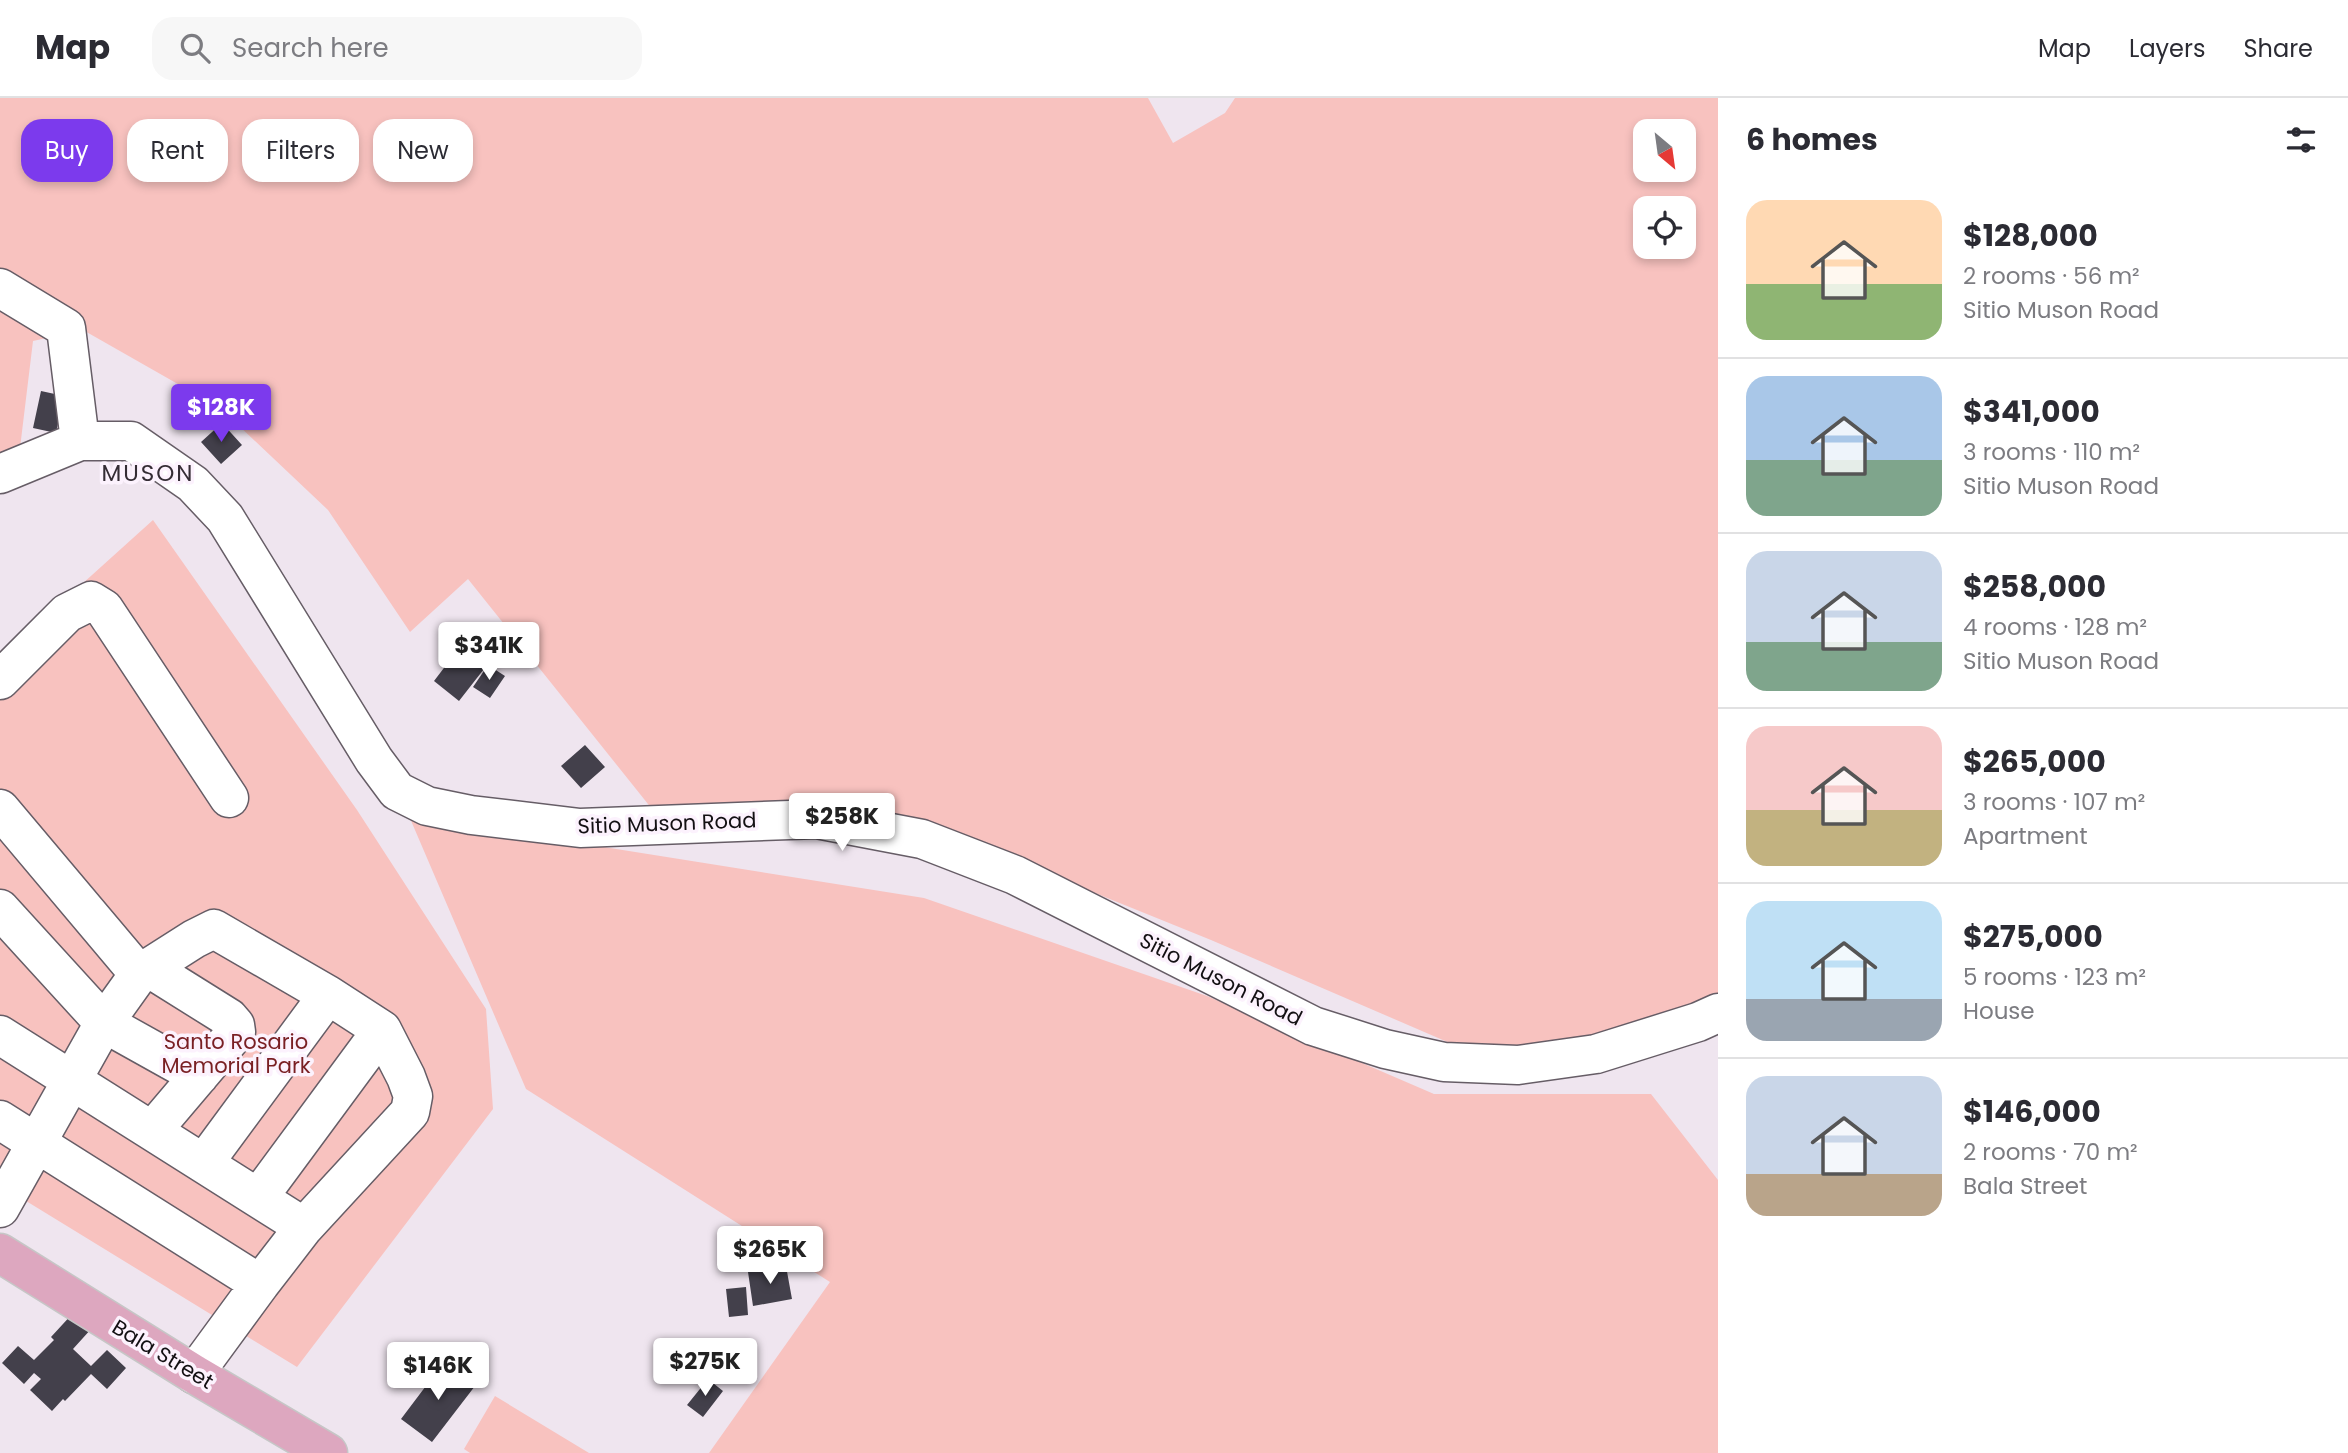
<!DOCTYPE html>
<html lang="en">
<head>
<meta charset="utf-8">
<style>
	:root { --surface:#fff; --page:#f7f7f7; --text:#2b2b33; --muted:#7c7c81; --line:#e1e1e2; --accent:#7c3aed }
	body { margin:0; font-family:Poppins,sans-serif; background:var(--page); color:var(--text); height:100vh; display:flex; flex-direction:column; font-size:26px; white-space:nowrap }
	* { box-sizing:border-box; margin:0 }
	p { font-size:23px; color:var(--muted) }
	.icon { flex:none; width:38px; height:38px; fill:none; stroke:currentColor; stroke-width:2; stroke-linecap:round; stroke-linejoin:round }
	.map { position:relative; flex:1; overflow:hidden }
	.panel { display:flex; flex-direction:column; background:var(--surface); width:630px }
	.panel>* { flex:none }
	.top-card { position:absolute; left:21px; top:21px; width:665px; height:63px; display:flex; gap:14px }
	.needle { width:46px; rotate:151deg }
	.controls { position:absolute; left:1633px; top:21px; display:grid; gap:14px }
	.controls a { display:grid; place-items:center; width:63px; height:63px; border-radius:14px; background:var(--surface); box-shadow:0 4px 10px #0003; font-size:35px }
	.price { position:absolute; translate:-50% -60px; padding:0 16px; border-radius:7px; background:#fff; color:#222; font-size:23px; line-height:46px; filter:drop-shadow(0 2px 4px #0008) }
	.price::after { content:''; position:absolute; left:50%; top:42px; width:21px; height:16px; margin-left:-10px; background:inherit; clip-path:polygon(0 0,100% 0,50% 100%) }
	.price.active { background:var(--accent); color:#fff }
	ul { padding:0; list-style:none }
	li { display:flex; align-items:center; gap:21px; height:175px; padding:0 28px }
	li+li { border-top:2px solid var(--line) }
	li span { display:grid; place-items:center; flex:none; width:196px; height:140px; border-radius:21px; color:#555 }
	li>.icon { margin-inline-start:auto }
	span .icon { width:84px; height:84px; fill:#fffc; stroke-width:1 }
	li b { font-size:30px }
	h2 { display:flex; justify-content:space-between; align-items:center; height:84px; padding:0 28px; font-size:30px }
	.pill { padding:0 24px; border-radius:21px; background:var(--surface); box-shadow:0 4px 10px #0003; font-size:24px; line-height:63px }
	.pill.active { background:var(--accent); color:#fff }
	header { display:flex; align-items:center; gap:42px; box-sizing:border-box; height:98px; padding:0 35px; background:var(--surface); border-bottom:2px solid var(--line) }
	header strong { font-size:33px }
	nav { display:flex; gap:38px; margin-inline-start:auto; font-size:24px }
	.search { width:490px; height:63px; background:var(--page); display:flex; align-items:center; gap:18px; box-sizing:border-box; padding:0 24px; border-radius:21px; color:var(--muted); font-size:26px }
	main { display:flex; flex:1; min-height:0 }
	.map>svg:first-child { display:block }
	.green { fill:#f8c2bf; fill-rule:evenodd }
	.building { fill:#43404b }
	.lines { fill:none; stroke-linecap:round; stroke-linejoin:round }
	.minor-casing { stroke:#665d66; stroke-width:41 }
	.major-casing { stroke:#c6c6c6; stroke-width:41 }
	.minor { stroke:#fff; stroke-width:38 }
	.major { stroke:#dda7bf; stroke-width:38 }
	.labels { text-anchor:middle; dominant-baseline:central; stroke-width:7; stroke-linejoin:round; paint-order:stroke }
	.street-label { font-size:21px; fill:#131013; stroke:#fcf2fd }
	.park-label { font-size:21px; fill:#791f23; stroke:#fcf2fd }
	.neighbourhood-label { font-size:23px; letter-spacing:2px; fill:#352d35; stroke:#fcf2fd }
</style>
</head>
<body>
<header>
<strong>Map</strong>
<div class="search"><svg class="icon" aria-label="search" viewBox="0 0 24 24"><circle cx="10" cy="10" r="6"/><path d="M15 15l6 6"/></svg>Search here</div>
<nav><a>Map</a><a>Layers</a><a>Share</a></nav>
</header>
<main>
<div class="map">
<svg width="1718" height="1355" viewBox="0 0 1718 1355">
	<rect width="100%" height="100%" fill="#efe5ef"/>
	<!-- green -->
	<path class="green" d="M 0,0 L 1148,0 L 1173,45 L 1225,15 L 1235,0 L 1718,0 L 1718,923 L 1579,961 L 1466,952 L 1211,842 L 930,728 L 660,721 L 468,481 L 410,534 L 328,412 L 220,310 L 83,232 L 33,243 L 20,350 L 0,358 ZM 1645,33 L 1684,33 L 1684,72 L 1645,72 ZM 1645,110 L 1684,110 L 1684,149 L 1645,149 Z
		M 153,422 L 357,712 L 486,911 L 493,1011 L 297,1269 L 0,1087 L 0,560 Z
		M 409,718 L 924,800 L 1207,898 L 1434,996 L 1651,996 L 1718,1082 L 1718,1355 L 709,1355 L 830,1184 L 526,991 Z
		M 495,1298 L 589,1355 L 470,1355 L 464,1351 Z"/>
	<!-- building -->
	<path class="building" d="M 41,293 L 64,298 L 56,335 L 33,330 Z
		M 222,325 L 242,347 L 221,366 L 201,344 Z
		M 472,533 L 498,553 L 459,603 L 434,583 Z
		M 488,567 L 505,578 L 490,600 L 473,589 Z
		M 585,647 L 605,669 L 581,690 L 561,668 Z
		M 786,1168 L 792,1201 L 753,1208 L 748,1174 Z
		M 746,1189 L 748,1217 L 729,1219 L 726,1191 Z
		M 74,1214 L 92,1230 L 73,1251 L 91,1268 L 107,1252 L 126,1270 L 107,1291 L 91,1276 L 65,1303 L 63,1301 L 52,1313 L 30,1292 L 41,1281 L 34,1275 L 24,1286 L 2,1265 L 18,1248 L 34,1262 L 54,1242 L 51,1239 Z
		M 444,1264 L 475,1288 L 432,1344 L 401,1321 Z
		M 708,1281 L 723,1293 L 703,1319 L 687,1307 Z"/>
	<g class="lines">
		<!-- minor casing -->
		<g class="minor-casing">
			<path id="minor" d="M 0,190 L 66,230 L 80,343
				M 0,376 L 80,343 L 131,343 L 193,386 L 225,420 L 374,662 L 397,693 L 427,708 L 471,717 L 580,730 L 817,721 L 922,741 L 1015,777 L 1313,928 L 1385,951 L 1444,964 L 1518,967 L 1596,956 L 1698,924 L 1718,915
				M 0,582 L 67,515 L 91,503 L 104,511 L 229,700
				M 0,711 L 139,876 L 104,925 L 0,1110
				M 0,811 L 104,925 L 199,978
				M 149,870 L 229,920 L 235,927 L 236,934 L 152,1033
				M 0,937 L 304,1129
				M 0,1022 L 260,1186 L 304,1129 L 410,1014 L 413,998 L 406,979 L 382,932 L 328,897 L 214,831 L 194,841 L 139,876
				M 204,1065 L 328,897
				M 258,1100 L 382,932
				M 194,1276 L 260,1186"/>
		</g>
		<!-- major casing -->
		<g class="major-casing">
			<path id="major" d="M 0,1155 L 194,1276 L 328,1355"/>
		</g>
		<!-- minor -->
		<use href="#minor" class="minor"/>
		<!-- major -->
		<use href="#major" class="major"/>
	</g>
	<g class="labels">
		<!-- street labels -->
		<g class="street-label">
			<text transform="translate(667 725) rotate(-2)">Sitio Muson Road</text>
			<text transform="translate(1221 881) rotate(27)">Sitio Muson Road</text>
			<text transform="translate(163 1256) rotate(31)">Bala Street</text>
		</g>
		<!-- park labels -->
		<g class="park-label">
			<text x="236" y="943">Santo Rosario<tspan x="236" dy="24">Memorial Park</tspan></text>
		</g>
		<!-- neighbourhood labels -->
		<g class="neighbourhood-label">
			<text x="148" y="375">MUSON</text>
		</g>
	</g>
</svg>
<div class="controls">
<a><svg class="needle" viewBox="-14 -14 28 28"><path d="M0-13l5 13h-10z" fill="#e53935"/><path d="M0 13l5-13h-10z" fill="#7c7c81"/></svg></a>
<a><svg class="icon" aria-label="locate" viewBox="0 0 24 24"><circle cx="12" cy="12" r="6"/><path d="M12 2v4M12 18v4M2 12h4M18 12h4"/></svg></a>
</div>
<b class="price active" style="left:221px;top:346px">$128K</b>
<b class="price" style="left:489px;top:584px">$341K</b>
<b class="price" style="left:842px;top:755px">$258K</b>
<b class="price" style="left:770px;top:1188px">$265K</b>
<b class="price" style="left:705px;top:1300px">$275K</b>
<b class="price" style="left:438px;top:1304px">$146K</b>
<div class="top-card">
<a class="pill active">Buy</a>
<a class="pill">Rent</a>
<a class="pill">Filters</a>
<a class="pill">New</a>
</div>
</div>
<section class="panel">
<h2>6 homes<svg class="icon" aria-label="filters" viewBox="0 0 24 24"><path d="M4 7h16M4 17h16"/><circle cx="9" cy="7" r="2"/><circle cx="15" cy="17" r="2"/></svg></h2>
<ul>
<li><span style="background:linear-gradient(#ffd9b3 60%,#8fb573 0)"><svg class="icon" aria-label="home" viewBox="0 0 24 24"><path d="M3 11l9-7 9 7M6 9v11h12V9"/></svg></span><div><b>$128,000</b><p>2 rooms · 56 m²</p><p>Sitio Muson Road</p></div></li>
<li><span style="background:linear-gradient(#a9c7e8 60%,#7fa58c 0)"><svg class="icon" aria-label="home" viewBox="0 0 24 24"><path d="M3 11l9-7 9 7M6 9v11h12V9"/></svg></span><div><b>$341,000</b><p>3 rooms · 110 m²</p><p>Sitio Muson Road</p></div></li>
<li><span style="background:linear-gradient(#c9d6e8 65%,#7fa58c 0)"><svg class="icon" aria-label="home" viewBox="0 0 24 24"><path d="M3 11l9-7 9 7M6 9v11h12V9"/></svg></span><div><b>$258,000</b><p>4 rooms · 128 m²</p><p>Sitio Muson Road</p></div></li>
<li><span style="background:linear-gradient(#f6c9c9 60%,#c2b280 0)"><svg class="icon" aria-label="home" viewBox="0 0 24 24"><path d="M3 11l9-7 9 7M6 9v11h12V9"/></svg></span><div><b>$265,000</b><p>3 rooms · 107 m²</p><p>Apartment</p></div></li>
<li><span style="background:linear-gradient(#bfe0f5 70%,#9aa5b1 0)"><svg class="icon" aria-label="home" viewBox="0 0 24 24"><path d="M3 11l9-7 9 7M6 9v11h12V9"/></svg></span><div><b>$275,000</b><p>5 rooms · 123 m²</p><p>House</p></div></li>
<li><span style="background:linear-gradient(#c9d6e8 70%,#b9a48a 0)"><svg class="icon" aria-label="home" viewBox="0 0 24 24"><path d="M3 11l9-7 9 7M6 9v11h12V9"/></svg></span><div><b>$146,000</b><p>2 rooms · 70 m²</p><p>Bala Street</p></div></li>
</ul>
</section>
</main>
</body>
</html>
